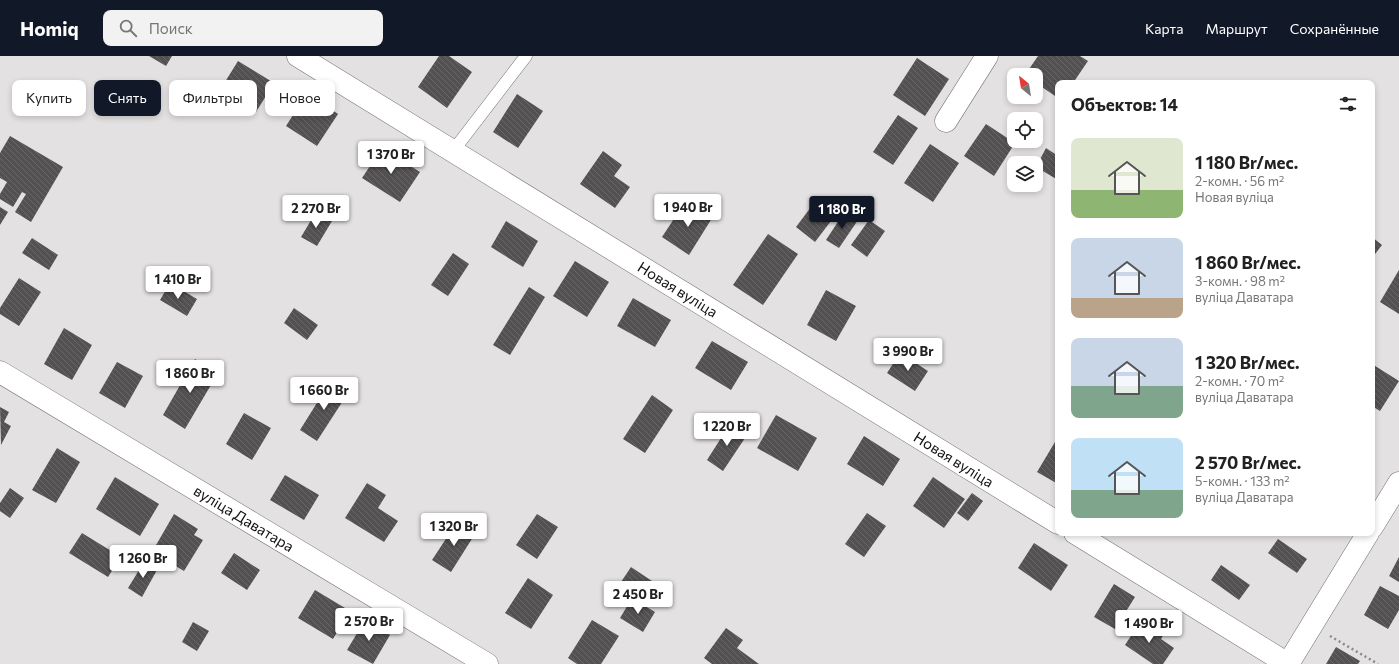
<!DOCTYPE html>
<html lang="ru">
<head>
<meta charset="utf-8">
<style>
	:root { --surface:#fff; --page:#f2f2f2; --text:#222; --muted:#767676; --accent:#111827 }
	body { margin:0; font-family:Commissioner,sans-serif; background:var(--page); color:var(--text); height:100vh; display:flex; flex-direction:column; font-size:15px; white-space:nowrap }
	* { box-sizing:border-box; margin:0 }
	p { font-size:13px; color:var(--muted) }
	.icon { flex:none; width:22px; height:22px; fill:none; stroke:currentColor; stroke-width:2; stroke-linecap:round; stroke-linejoin:round }
	.map { position:relative; flex:1; overflow:hidden }
	.drawer { position:absolute; left:1055px; top:24px; width:320px; height:456px; display:flex; flex-direction:column; background:var(--surface); border-radius:8px; box-shadow:0 2px 6px #0003 }
	.drawer>* { flex:none }
	.hud { position:absolute; left:12px; top:24px; width:380px; height:36px; display:flex; gap:8px }
	.needle { width:26px; rotate:330deg }
	.fabs { position:absolute; left:1007px; top:12px; display:grid; gap:8px }
	.fabs a { display:grid; place-items:center; width:36px; height:36px; border-radius:8px; background:var(--surface); box-shadow:0 2px 6px #0003; font-size:20px }
	.price { position:absolute; translate:-50% -34px; padding:0 9px; border-radius:4px; background:#fff; color:#222; font-size:13px; line-height:26px; filter:drop-shadow(0 1px 2px #0008) }
	.price::after { content:''; position:absolute; left:50%; top:24px; width:12px; height:9px; margin-left:-6px; background:inherit; clip-path:polygon(0 0,100% 0,50% 100%) }
	.price.on { background:var(--accent); color:#fff }
	ul { padding:0; list-style:none }
	li { display:flex; align-items:center; gap:12px; height:100px; padding:0 16px }
	li span { display:grid; place-items:center; flex:none; width:112px; height:80px; border-radius:8px; color:#555 }
	li>.icon { margin-inline-start:auto }
	span .icon { width:48px; height:48px; fill:#fffc; stroke-width:1 }
	li b { font-size:17px }
	h2 { display:flex; justify-content:space-between; align-items:center; height:48px; padding:0 16px; font-size:17px }
	.pill { padding:0 14px; border-radius:8px; background:var(--surface); box-shadow:0 2px 6px #0003; font-size:14px; line-height:36px }
	.pill.on { background:var(--accent); color:#fff }
	header { display:flex; align-items:center; gap:24px; box-sizing:border-box; height:56px; padding:0 20px; background:var(--accent); color:#fff }
	header strong { font-size:19px }
	nav { display:flex; gap:22px; margin-inline-start:auto; font-size:14px }
	.search { width:280px; height:36px; background:var(--page); display:flex; align-items:center; gap:10px; box-sizing:border-box; padding:0 14px; border-radius:8px; color:var(--muted); font-size:15px }
	.map>svg:first-child { display:block }
	.building { fill:url(#building-back-hatch) }
	.lines { fill:none; stroke-linecap:round; stroke-linejoin:round }
	.service-casing { stroke:#747172; stroke-width:13 }
	.minor-casing { stroke:#747172; stroke-width:23 }
	.primary-casing { stroke:#747172; stroke-width:23 }
	.path { stroke:#8b8989; stroke-width:2.5; stroke-dasharray:2 3; stroke-linecap:butt }
	.service { stroke:#fff; stroke-width:12 }
	.minor { stroke:#fff; stroke-width:22 }
	.primary { stroke:#fff; stroke-width:22 }
	.labels { text-anchor:middle; dominant-baseline:central; stroke-width:4; stroke-linejoin:round; paint-order:stroke }
	.street-label { font-size:15px; fill:#131212; stroke:#fff }
</style>
</head>
<body>
<header>
<strong>Homiq</strong>
<div class="search"><svg class="icon" aria-label="search" viewBox="0 0 24 24"><circle cx="10" cy="10" r="6"/><path d="M15 15l6 6"/></svg>Поиск</div>
<nav><a>Карта</a><a>Маршрут</a><a>Сохранённые</a></nav>
</header>
<div class="map">
<svg width="1399" height="608" viewBox="0 0 1399 608">
	<defs>
		<pattern id="building-back-hatch" width="6" height="6" patternUnits="userSpaceOnUse"><rect width="6" height="6" fill="#545152"/><path d="M-1 5l2 2M0 0l6 6M5-1l2 2" fill="none" stroke="#686666"/></pattern>
	</defs>
	<rect width="100%" height="100%" fill="#e4e1e2"/>
	<!-- building -->
	<path class="building" d="M 149,0 L 172,0 L 166,10 Z
		M 439,0 L 449,0 L 472,16 L 447,52 L 418,31 Z
		M 1038,0 L 1080,0 L 1088,5 L 1073,27 L 1058,27 L 1058,42 L 1036,27 L 1036,19 L 1025,19 Z
		M 917,2 L 949,23 L 925,60 L 893,39 Z
		M 238,5 L 274,27 L 256,56 L 220,34 Z
		M 307,37 L 338,58 L 317,90 L 286,70 Z
		M 517,38 L 543,55 L 518,92 L 493,76 Z
		M 898,59 L 918,72 L 893,109 L 873,96 Z
		M 986,68 L 1015,87 L 994,120 L 964,100 Z
		M 10,80 L 63,111 L 31,166 L 15,156 L 26,138 L 22,136 L 13,151 L 0,143 L 0,138 L 7,126 L 0,122 L 0,97 Z
		M 930,88 L 959,107 L 933,146 L 904,127 Z
		M 382,92 L 420,116 L 400,146 L 362,122 Z
		M 1046,92 L 1058,100 L 1058,124 L 1036,111 Z
		M 603,95 L 622,109 L 614,120 L 630,131 L 615,152 L 580,128 Z
		M 817,143 L 837,157 L 815,186 L 796,171 Z
		M 697,147 L 714,159 L 689,199 L 662,181 L 683,149 L 692,154 Z
		M 0,151 L 8,156 L 0,169 Z
		M 845,155 L 858,164 L 839,192 L 826,184 Z
		M 316,156 L 332,165 L 317,190 L 301,181 Z
		M 869,164 L 885,175 L 867,201 L 851,189 Z
		M 506,165 L 538,185 L 523,211 L 491,191 Z
		M 768,178 L 798,198 L 763,249 L 733,229 Z
		M 1372,181 L 1382,189 L 1372,202 Z
		M 32,182 L 58,199 L 49,214 L 22,197 Z
		M 453,197 L 469,208 L 448,240 L 431,229 Z
		M 575,205 L 609,226 L 587,261 L 553,240 Z
		M 1399,214 L 1399,258 L 1380,246 Z
		M 19,222 L 41,236 L 19,270 L 0,258 L 0,252 Z
		M 170,227 L 197,243 L 187,260 L 160,244 Z
		M 529,231 L 545,241 L 510,299 L 493,289 Z
		M 826,234 L 856,250 L 836,285 L 807,269 Z
		M 633,242 L 671,264 L 655,291 L 617,270 Z
		M 294,252 L 318,269 L 307,284 L 284,267 Z
		M 64,272 L 92,289 L 72,324 L 44,308 Z
		M 712,285 L 748,306 L 731,334 L 695,312 Z
		M 900,297 L 928,315 L 915,335 L 887,317 Z
		M 195,303 L 218,317 L 185,373 L 163,359 Z
		M 117,306 L 143,320 L 125,352 L 99,337 Z
		M 1372,308 L 1399,325 L 1380,355 L 1372,350 Z
		M 330,326 L 348,337 L 317,385 L 300,374 Z
		M 652,339 L 673,354 L 645,397 L 623,383 Z
		M 0,351 L 9,356 L 4,366 L 11,370 L 1,389 Z
		M 244,357 L 271,372 L 252,404 L 226,388 Z
		M 776,359 L 817,382 L 798,415 L 757,392 Z
		M 730,368 L 747,379 L 723,415 L 707,404 Z
		M 864,380 L 900,403 L 883,430 L 847,408 Z
		M 1058,381 L 1058,428 L 1037,416 Z
		M 57,392 L 80,406 L 56,447 L 32,434 Z
		M 285,419 L 319,439 L 304,464 L 270,444 Z
		M 115,421 L 159,448 L 140,480 L 96,453 Z
		M 933,421 L 965,443 L 944,472 L 913,450 Z
		M 367,427 L 386,439 L 378,452 L 398,465 L 384,486 L 345,462 Z
		M 10,432 L 24,442 L 10,462 L 0,455 L 0,447 Z
		M 972,437 L 983,445 L 968,465 L 957,457 Z
		M 867,457 L 886,470 L 864,501 L 845,488 Z
		M 174,458 L 198,473 L 194,479 L 203,484 L 184,515 L 152,496 Z
		M 537,458 L 558,471 L 537,503 L 516,489 Z
		M 457,466 L 475,478 L 451,516 L 432,504 Z
		M 82,477 L 121,501 L 108,521 L 69,497 Z
		M 1278,483 L 1307,503 L 1297,517 L 1268,497 Z
		M 1034,487 L 1068,509 L 1051,535 L 1018,512 Z
		M 234,497 L 260,514 L 247,534 L 221,517 Z
		M 1399,501 L 1399,526 L 1389,520 Z
		M 144,506 L 157,514 L 142,541 L 128,532 Z
		M 1221,509 L 1250,529 L 1239,544 L 1211,524 Z
		M 631,511 L 658,529 L 648,544 L 621,526 Z
		M 528,522 L 553,539 L 531,573 L 505,557 Z
		M 1114,528 L 1135,541 L 1115,573 L 1094,561 Z
		M 1380,530 L 1399,540 L 1399,554 L 1388,573 L 1364,559 Z
		M 315,534 L 350,555 L 333,583 L 298,562 Z
		M 632,542 L 655,556 L 643,576 L 620,562 Z
		M 1142,563 L 1164,578 L 1161,583 L 1174,592 L 1163,608 L 1153,608 L 1125,589 Z
		M 365,564 L 390,579 L 373,608 L 347,594 Z
		M 592,564 L 619,580 L 601,608 L 577,608 L 568,602 Z
		M 193,566 L 209,575 L 197,595 L 182,586 Z
		M 726,572 L 743,584 L 737,592 L 759,608 L 712,608 L 704,602 Z
		M 1336,591 L 1360,605 L 1358,608 L 1326,608 Z"/>
	<g class="lines">
		<!-- service casing -->
		<g class="service-casing">
			<path id="service" d="M 453,95 L 526,0"/>
		</g>
		<!-- minor casing -->
		<g class="minor-casing">
			<path id="minor" d="M 298,0 L 1058,467
				M 946,65 L 987,0
				M 0,316 L 487,608
				M 1075,477 L 1288,608"/>
		</g>
		<!-- primary casing -->
		<g class="primary-casing">
			<path id="primary" d="M 1372,471 L 1399,427
				M 1288,608 L 1368,477"/>
		</g>
		<!-- path -->
		<path class="path" d="M 1330,580 L 1378,608"/>
		<!-- service -->
		<use href="#service" class="service"/>
		<!-- minor -->
		<use href="#minor" class="minor"/>
		<!-- primary -->
		<use href="#primary" class="primary"/>
	</g>
	<g class="labels">
		<!-- street labels -->
		<g class="street-label">
			<text transform="translate(678 233) rotate(32)">Новая вуліца</text>
			<text transform="translate(954 403) rotate(32)">Новая вуліца</text>
			<text transform="translate(244 462) rotate(31)">вуліца Даватара</text>
		</g>
	</g>
</svg>
<div class="fabs">
<a><svg class="needle" viewBox="-14 -14 28 28"><path d="M0-13l5 13h-10z" fill="#e53935"/><path d="M0 13l5-13h-10z" fill="#767676"/></svg></a>
<a><svg class="icon" aria-label="locate" viewBox="0 0 24 24"><circle cx="12" cy="12" r="6"/><path d="M12 2v4M12 18v4M2 12h4M18 12h4"/></svg></a>
<a><svg class="icon" aria-label="layers" viewBox="0 0 24 24"><path d="M12 4l9 5-9 5-9-5zM3 14l9 5 9-5"/></svg></a>
</div>
<b class="price" style="left:391px;top:119px">1 370 Br</b>
<b class="price" style="left:688px;top:172px">1 940 Br</b>
<b class="price" style="left:316px;top:173px">2 270 Br</b>
<b class="price on" style="left:842px;top:174px">1 180 Br</b>
<b class="price" style="left:178px;top:244px">1 410 Br</b>
<b class="price" style="left:908px;top:316px">3 990 Br</b>
<b class="price" style="left:190px;top:338px">1 860 Br</b>
<b class="price" style="left:324px;top:355px">1 660 Br</b>
<b class="price" style="left:727px;top:391px">1 220 Br</b>
<b class="price" style="left:454px;top:491px">1 320 Br</b>
<b class="price" style="left:143px;top:523px">1 260 Br</b>
<b class="price" style="left:638px;top:559px">2 450 Br</b>
<b class="price" style="left:369px;top:586px">2 570 Br</b>
<b class="price" style="left:1149px;top:588px">1 490 Br</b>
<div class="hud">
<a class="pill">Купить</a>
<a class="pill on">Снять</a>
<a class="pill">Фильтры</a>
<a class="pill">Новое</a>
</div>
<section class="drawer">
<h2>Объектов: 14<svg class="icon" aria-label="filters" viewBox="0 0 24 24"><path d="M4 7h16M4 17h16"/><circle cx="9" cy="7" r="2"/><circle cx="15" cy="17" r="2"/></svg></h2>
<ul>
<li><span style="background:linear-gradient(#dfe7d0 65%,#8fb573 0)"><svg class="icon" aria-label="home" viewBox="0 0 24 24"><path d="M3 11l9-7 9 7M6 9v11h12V9"/></svg></span><div><b>1 180 Br/мес.</b><p>2-комн. · 56 m²</p><p>Новая вуліца</p></div></li>
<li><span style="background:linear-gradient(#c9d6e8 75%,#b9a48a 0)"><svg class="icon" aria-label="home" viewBox="0 0 24 24"><path d="M3 11l9-7 9 7M6 9v11h12V9"/></svg></span><div><b>1 860 Br/мес.</b><p>3-комн. · 98 m²</p><p>вуліца Даватара</p></div></li>
<li><span style="background:linear-gradient(#c9d6e8 60%,#7fa58c 0)"><svg class="icon" aria-label="home" viewBox="0 0 24 24"><path d="M3 11l9-7 9 7M6 9v11h12V9"/></svg></span><div><b>1 320 Br/мес.</b><p>2-комн. · 70 m²</p><p>вуліца Даватара</p></div></li>
<li><span style="background:linear-gradient(#bfe0f5 65%,#7fa58c 0)"><svg class="icon" aria-label="home" viewBox="0 0 24 24"><path d="M3 11l9-7 9 7M6 9v11h12V9"/></svg></span><div><b>2 570 Br/мес.</b><p>5-комн. · 133 m²</p><p>вуліца Даватара</p></div></li>
</ul>
</section>
</div>
</body>
</html>
